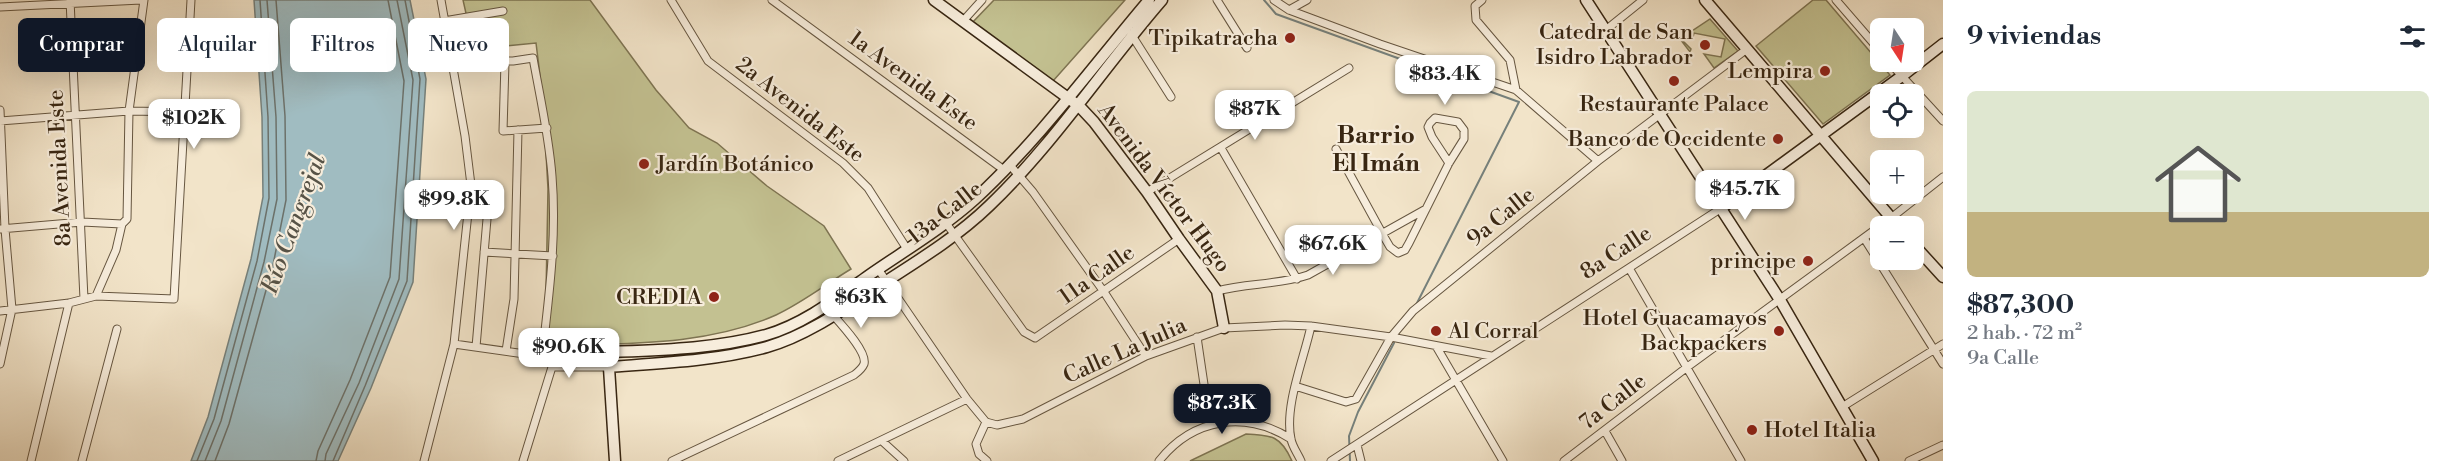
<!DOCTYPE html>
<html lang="es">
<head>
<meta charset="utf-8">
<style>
	:root { --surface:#fff; --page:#f6f6f7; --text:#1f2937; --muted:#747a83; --line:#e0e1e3; --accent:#111827 }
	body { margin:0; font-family:"Libre Bodoni",serif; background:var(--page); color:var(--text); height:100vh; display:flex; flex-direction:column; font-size:22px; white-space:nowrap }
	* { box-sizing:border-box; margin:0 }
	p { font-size:20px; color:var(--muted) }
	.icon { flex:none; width:33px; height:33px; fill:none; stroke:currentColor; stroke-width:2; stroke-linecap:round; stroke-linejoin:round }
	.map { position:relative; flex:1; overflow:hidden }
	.panel { display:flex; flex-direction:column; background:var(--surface); width:510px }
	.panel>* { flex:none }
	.banner { position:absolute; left:18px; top:18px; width:570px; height:54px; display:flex; gap:12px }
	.needle { width:39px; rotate:168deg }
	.buttons { position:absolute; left:1870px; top:18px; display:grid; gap:12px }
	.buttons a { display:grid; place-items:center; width:54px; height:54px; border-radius:9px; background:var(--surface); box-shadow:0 6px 24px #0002; font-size:30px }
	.price { position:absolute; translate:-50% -51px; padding:0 14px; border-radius:12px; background:#fff; color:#222; font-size:20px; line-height:39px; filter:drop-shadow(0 2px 3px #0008) }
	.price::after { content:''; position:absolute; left:50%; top:36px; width:18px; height:14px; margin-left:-9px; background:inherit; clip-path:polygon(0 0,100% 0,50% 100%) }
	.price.active { background:var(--accent); color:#fff }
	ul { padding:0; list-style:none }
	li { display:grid; align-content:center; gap:12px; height:318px; padding:0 24px }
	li+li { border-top:2px solid var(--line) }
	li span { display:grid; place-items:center; height:186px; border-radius:9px; color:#555 }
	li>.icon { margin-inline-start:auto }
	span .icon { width:108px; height:108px; fill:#fffc; stroke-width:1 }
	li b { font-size:26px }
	h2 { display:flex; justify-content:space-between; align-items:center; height:72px; padding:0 24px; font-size:26px }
	.chip { padding:0 21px; border-radius:9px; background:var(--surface); box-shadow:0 6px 24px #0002; font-size:21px; line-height:54px }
	.chip.active { background:var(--accent); color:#fff }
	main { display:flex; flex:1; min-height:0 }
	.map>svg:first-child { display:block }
	.green { fill:#c3c191; stroke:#7e7452; stroke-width:1.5 }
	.water { fill:#a0bcc1; stroke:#76807b; stroke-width:1.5 }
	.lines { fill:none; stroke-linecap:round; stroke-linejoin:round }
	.shore { stroke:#6c716a; stroke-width:1.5 }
	.stream { stroke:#76807b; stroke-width:2 }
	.street-casing { stroke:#665640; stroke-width:9 }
	.secondary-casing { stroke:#382612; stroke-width:13 }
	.street { stroke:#f7eddc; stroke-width:7 }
	.secondary { stroke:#f7eddc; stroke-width:10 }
	.poi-dot { fill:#8f2418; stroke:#f7eddc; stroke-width:2 }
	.labels { text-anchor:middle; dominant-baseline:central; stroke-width:4.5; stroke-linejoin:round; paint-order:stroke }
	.poi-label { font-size:22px; fill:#382612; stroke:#f7eddc; text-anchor:end }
	.street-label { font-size:22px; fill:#382612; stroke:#f7eddc }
	.neighbourhood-label { font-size:24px; font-weight:bold; fill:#382612; stroke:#f7eddc }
	.water-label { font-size:24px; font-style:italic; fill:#575347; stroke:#f7eddc }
</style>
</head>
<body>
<main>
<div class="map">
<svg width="1943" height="461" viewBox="0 0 1943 461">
	<rect width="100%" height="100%" fill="#f2e4c9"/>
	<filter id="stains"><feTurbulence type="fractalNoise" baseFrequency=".00333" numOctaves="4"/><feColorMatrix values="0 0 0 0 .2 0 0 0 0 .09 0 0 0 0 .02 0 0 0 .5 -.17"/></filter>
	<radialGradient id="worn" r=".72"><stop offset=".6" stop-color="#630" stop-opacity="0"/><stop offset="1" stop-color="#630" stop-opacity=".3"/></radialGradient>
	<!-- green -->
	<path class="green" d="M 463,0 L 590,0 L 656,90 L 689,128 L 717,143 L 767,186 L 824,226 L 851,269 C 826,284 802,303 776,315 C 704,347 622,343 545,346 L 548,189 L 543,100 L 536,43 L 474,49 Z
		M 994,0 L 1125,0 L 1053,81 L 972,23 Z
		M 1813,0 L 1826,0 L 1890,75 L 1823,124 L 1756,46 Z
		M 1710,19 L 1738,51 L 1714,68 L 1704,54 L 1721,57 L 1725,39 L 1694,33 L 1693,37 L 1686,38 L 1683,41 L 1691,49 L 1690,52 L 1680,39 Z
		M 1246,434 C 1272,435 1281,436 1292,461 L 1190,461 Z"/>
	<!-- water -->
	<path class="water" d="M 254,0 L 410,0 L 426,79 L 413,282 L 371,388 L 338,461 L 191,461 L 208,417 L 251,259 L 263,197 L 262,117 Z"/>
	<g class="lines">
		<!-- shore -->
		<path class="shore" d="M 197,461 L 214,419 L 257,261 L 269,198 L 268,117 L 260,0
			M 205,461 L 221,421 L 264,262 L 277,199 L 276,117 L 267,0
			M 215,461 L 229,424 L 273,265 L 286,200 L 285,116 L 276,0
			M 316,461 L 318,451 L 350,380 L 390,277 L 404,81 L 388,0
			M 325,461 L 326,454 L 359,383 L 399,279 L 413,80 L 397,0
			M 333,461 L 365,386 L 407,281 L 420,79 L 405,0"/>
		<!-- stream -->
		<path class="stream" d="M 1264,0 L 1276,14 L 1519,102 L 1415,307
			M 1350,461 L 1349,436 L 1358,412 L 1394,343"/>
		<!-- street casing -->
		<g class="street-casing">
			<path id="street" d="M 70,0 L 84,299
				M 671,0 L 708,61 L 843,163 L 868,188 L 907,249
				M 772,0 L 1004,170
				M 1217,0 L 1247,48
				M 1274,0 L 1289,10 L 1380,44 L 1516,90 L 1598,161
				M 1482,0 L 1475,6 L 1476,20 L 1510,60 L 1516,90
				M 1836,0 L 1881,52
				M 0,7 L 141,0
				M 1289,10 L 1307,0
				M 444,21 L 503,11
				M 963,21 L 982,0
				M 1607,29 L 1643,0
				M 1131,34 L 1171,97
				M 452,62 L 513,61 L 533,58 C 540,97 549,136 552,176 C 557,237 549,296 542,356
				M 505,62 L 503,131 L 547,128
				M 1889,62 L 1943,121
				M 0,110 L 5,229 L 12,309 L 0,364
				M 0,121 L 129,111 L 184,112
				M 1221,148 L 1297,279
				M 1336,149 L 1383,235 L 1390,247 L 1398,253 L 1405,250 L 1409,243 L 1449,163 L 1464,139 L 1464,130 L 1458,122 L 1435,118 L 1430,123 L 1428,127 L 1432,137 L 1449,163
				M 1009,164 L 1033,192 L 1104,292 L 1143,352
				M 1147,192 L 1349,68
				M 946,223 L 1024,332 L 1035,338 L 1179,239
				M 0,229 L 82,222 L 122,224 L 127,219 L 129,111 L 144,0
				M 1864,238 L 1943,364
				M 484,252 L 553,256
				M 1629,268 L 1741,461
				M 878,269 L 967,399 L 986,422 L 997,425 L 1023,419 L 1146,356 L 1224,328 L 1285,325 L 1311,326 L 1391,337 L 1491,356
				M 1217,291 C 1247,283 1279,285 1308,275 L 1426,209
				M 96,296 L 116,250 L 122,224
				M 0,311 L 69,303 L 96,296 L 174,299 L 191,0
				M 1197,337 L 1210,425
				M 454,344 L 546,357 L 556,354 L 608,352
				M 1436,346 L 1503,461
				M 476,347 L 487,219
				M 506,351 L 514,299 L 518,130
				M 551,364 L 553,367 L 609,367
				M 1295,386 L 1346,402 L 1356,399 L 1391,337 L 1413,311 L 1598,161 L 1747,49
				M 1842,407 L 1943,344
				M 986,422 L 976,444 L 979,454 L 987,461
				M 1605,431 L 1622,461
				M 882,441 L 904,461
				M 1357,445 L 1361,461
				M 31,461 L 69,303
				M 82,461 L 117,329
				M 424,461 L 454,344 L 471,185 L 465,136 L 441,0
				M 523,461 L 556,354
				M 672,461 L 854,375 C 858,372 862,369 864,364 C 868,350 834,317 825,306
				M 838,461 L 967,399
				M 1159,461 C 1193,418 1245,410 1291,439
				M 1301,461 C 1298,454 1292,446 1291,439 C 1284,406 1304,359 1311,326
				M 1331,461 L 1720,209
				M 1564,461 L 1686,368 L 1891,218 L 1943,177
				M 1909,461 L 1943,445"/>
		</g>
		<!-- secondary casing -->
		<g class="secondary-casing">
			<path id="secondary" d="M 934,0 L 1079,106 L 1094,122 L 1147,192 L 1179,239 L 1217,291 L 1224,328
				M 1586,0 L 1780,300 L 1873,461
				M 1705,0 L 1898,226
				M 1720,209 L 1902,76 L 1943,44
				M 1914,245 L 1943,277
				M 609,367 C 662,363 715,361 767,347 C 805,336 838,313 871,291 C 911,265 955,239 989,206 C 1054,144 1103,68 1162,0
				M 615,461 L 608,352 C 660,350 715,349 766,335 C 804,324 837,298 868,276 C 904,251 943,228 975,199 C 1039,140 1093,66 1149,0"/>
		</g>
		<!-- street -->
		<use href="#street" class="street"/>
		<!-- secondary -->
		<use href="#secondary" class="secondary"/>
	</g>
	<!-- markers -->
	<g class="poi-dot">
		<circle cx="1290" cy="38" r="6"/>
		<circle cx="1705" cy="45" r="6"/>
		<circle cx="1825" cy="71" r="6"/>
		<circle cx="1674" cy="81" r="6"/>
		<circle cx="1778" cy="139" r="6"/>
		<circle cx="644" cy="164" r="6"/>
		<circle cx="1808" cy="261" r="6"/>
		<circle cx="714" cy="297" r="6"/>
		<circle cx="1436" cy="331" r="6"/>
		<circle cx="1779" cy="331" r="6"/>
		<circle cx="1752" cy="430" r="6"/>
	</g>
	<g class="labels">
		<!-- poi labels -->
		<g class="poi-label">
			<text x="1693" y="32">Catedral de San<tspan x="1693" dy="25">Isidro Labrador</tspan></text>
			<text x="1278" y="38">Tipikatracha</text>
			<text x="1813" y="71">Lempira</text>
			<text x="1674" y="104" text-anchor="middle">Restaurante Palace</text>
			<text x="1766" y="139">Banco de Occidente</text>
			<text x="656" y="164" text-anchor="start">Jardín Botánico</text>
			<text x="1796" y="261">principe</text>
			<text x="702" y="297">CREDIA</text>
			<text x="1767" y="318">Hotel Guacamayos<tspan x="1767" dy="25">Backpackers</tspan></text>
			<text x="1448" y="331" text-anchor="start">Al Corral</text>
			<text x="1764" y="430" text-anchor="start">Hotel Italia</text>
		</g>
		<!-- street labels -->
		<g class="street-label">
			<text transform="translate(913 81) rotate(36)">1a Avenida Este</text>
			<text transform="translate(800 110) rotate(38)">2a Avenida Este</text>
			<text transform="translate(60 168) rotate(-93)">8a Avenida Este</text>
			<text transform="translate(1164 188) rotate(53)">Avenida Víctor Hugo</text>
			<text transform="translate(945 213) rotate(-38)">13a Calle</text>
			<text transform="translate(1501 217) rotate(-39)">9a Calle</text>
			<text transform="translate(1616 253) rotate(-33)">8a Calle</text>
			<text transform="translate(1097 275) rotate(-35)">11a Calle</text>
			<text transform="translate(1125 351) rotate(-24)">Calle La Julia</text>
			<text transform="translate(1613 402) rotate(-38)">7a Calle</text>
		</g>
		<!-- neighbourhood labels -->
		<g class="neighbourhood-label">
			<text x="1376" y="136">Barrio<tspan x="1376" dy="28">El Imán</tspan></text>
		</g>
		<!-- water labels -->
		<g class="water-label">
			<text transform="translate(294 224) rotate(-70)">Río Cangrejal</text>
		</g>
	</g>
	<rect width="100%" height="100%" filter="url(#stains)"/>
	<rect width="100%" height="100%" fill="url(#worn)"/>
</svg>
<div class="buttons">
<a><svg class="needle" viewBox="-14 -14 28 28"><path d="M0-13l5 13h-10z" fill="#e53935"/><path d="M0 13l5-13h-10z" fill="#747a83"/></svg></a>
<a><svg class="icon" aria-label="locate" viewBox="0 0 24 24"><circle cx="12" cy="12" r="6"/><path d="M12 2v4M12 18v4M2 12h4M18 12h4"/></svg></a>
<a>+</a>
<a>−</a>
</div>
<b class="price" style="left:1445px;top:106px">$83.4K</b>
<b class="price" style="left:1255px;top:141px">$87K</b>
<b class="price" style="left:194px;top:150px">$102K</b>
<b class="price" style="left:1745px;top:221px">$45.7K</b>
<b class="price" style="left:454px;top:231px">$99.8K</b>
<b class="price" style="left:1333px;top:276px">$67.6K</b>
<b class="price" style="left:861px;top:329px">$63K</b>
<b class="price" style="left:569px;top:379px">$90.6K</b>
<b class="price active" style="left:1222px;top:435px">$87.3K</b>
<div class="banner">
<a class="chip active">Comprar</a>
<a class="chip">Alquilar</a>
<a class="chip">Filtros</a>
<a class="chip">Nuevo</a>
</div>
</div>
<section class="panel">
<h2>9 viviendas<svg class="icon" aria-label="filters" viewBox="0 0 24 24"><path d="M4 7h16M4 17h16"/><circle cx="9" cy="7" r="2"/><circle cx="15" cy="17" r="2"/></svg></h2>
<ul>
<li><span style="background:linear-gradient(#dfe7d0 65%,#c2b280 0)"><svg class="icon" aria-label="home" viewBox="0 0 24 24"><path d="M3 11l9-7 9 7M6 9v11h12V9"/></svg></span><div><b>$87,300</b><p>2 hab. · 72 m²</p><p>9a Calle</p></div></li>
</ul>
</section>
</main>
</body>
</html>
